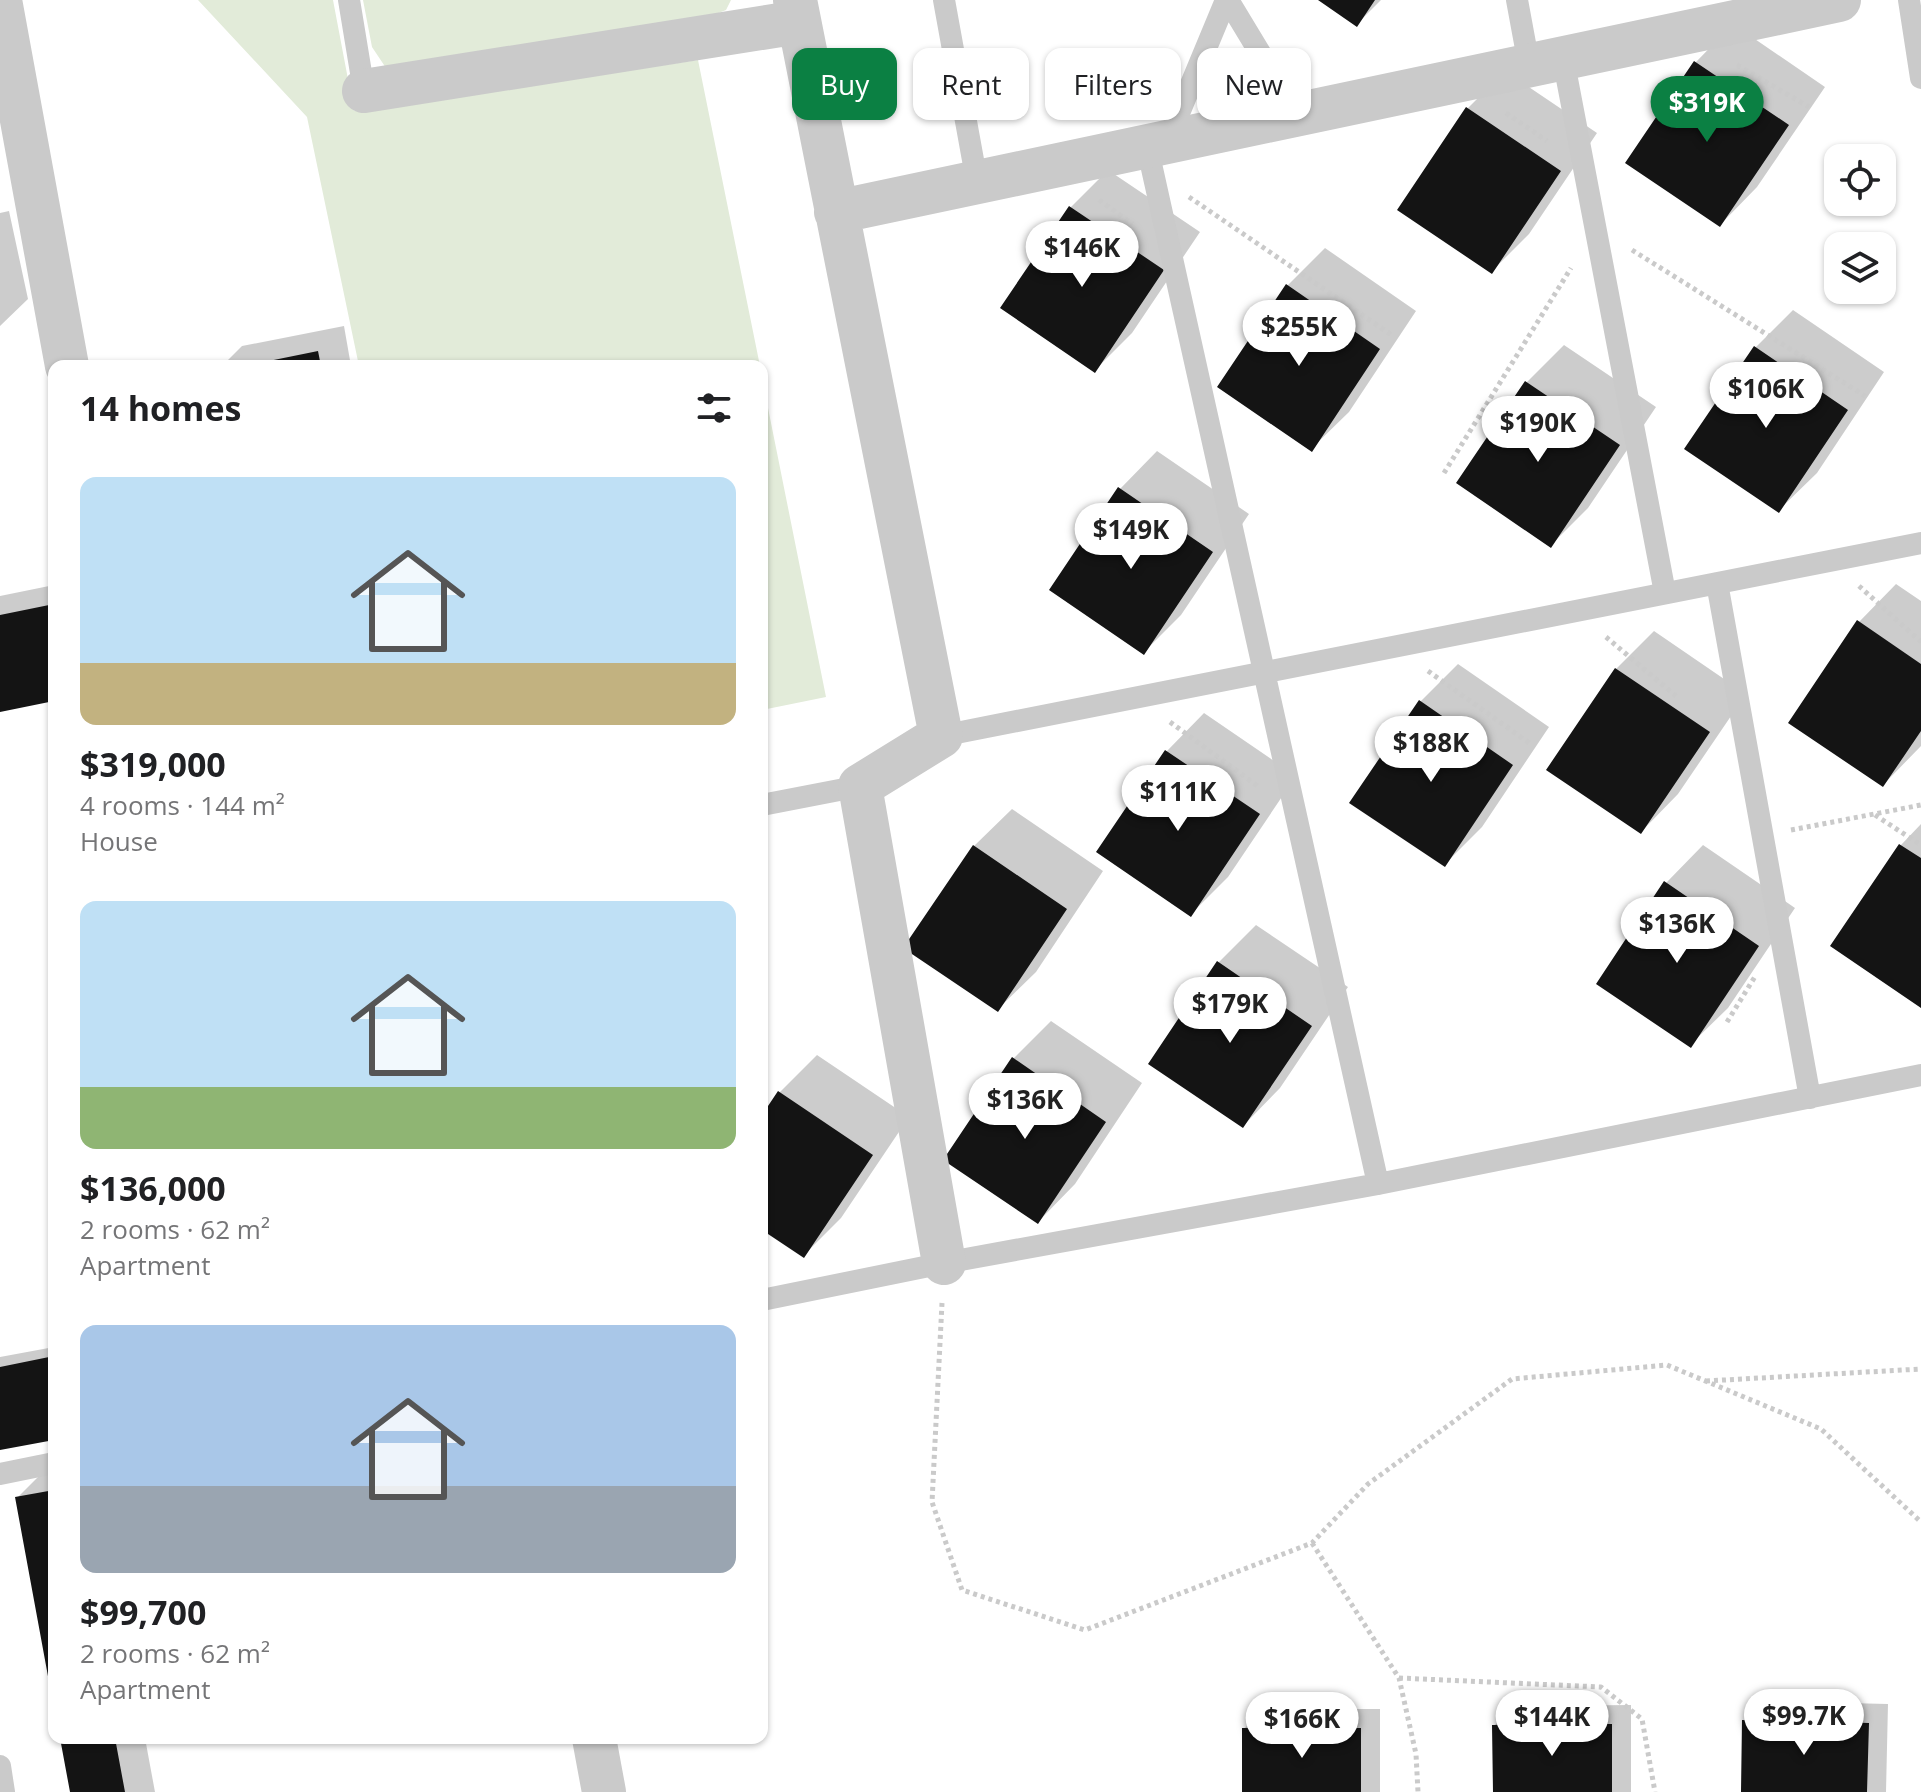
<!DOCTYPE html>
<html lang="en">
<head>
<meta charset="utf-8">
<style>
	:root { --surface:#fff; --page:#f6f6f6; --text:#202124; --muted:#757577; --accent:#0b8043 }
	body { margin:0; font-family:"Open Sans",sans-serif; background:var(--page); color:var(--text); height:100vh; display:flex; flex-direction:column; font-size:30px; white-space:nowrap }
	* { box-sizing:border-box; margin:0 }
	p { font-size:26px; color:var(--muted) }
	.icon { flex:none; width:44px; height:44px; fill:none; stroke:currentColor; stroke-width:2; stroke-linecap:round; stroke-linejoin:round }
	.map { position:relative; flex:1; overflow:hidden }
	.panel { position:absolute; left:48px; top:360px; width:720px; height:1384px; display:flex; flex-direction:column; background:var(--surface); border-radius:16px; box-shadow:0 2px 6px #0004 }
	.panel>* { flex:none }
	.top-card { position:absolute; left:792px; top:48px; width:760px; height:72px; display:flex; gap:16px }
	.controls { position:absolute; left:1824px; top:144px; display:grid; gap:16px }
	.controls a { display:grid; place-items:center; width:72px; height:72px; border-radius:16px; background:var(--surface); box-shadow:0 2px 6px #0004; font-size:40px }
	.price { position:absolute; translate:-50% -68px; padding:0 18px; border-radius:28px; background:#fff; color:#222; font-size:26px; line-height:52px; filter:drop-shadow(0 2px 4px #0008) }
	.price::after { content:''; position:absolute; left:50%; top:48px; width:24px; height:18px; margin-left:-12px; background:inherit; clip-path:polygon(0 0,100% 0,50% 100%) }
	.price.selected { background:var(--accent); color:#fff }
	ul { padding:0; list-style:none }
	li { display:grid; align-content:center; gap:16px; height:424px; padding:0 32px }
	li span { display:grid; place-items:center; height:248px; border-radius:16px; color:#555 }
	li>.icon { margin-inline-start:auto }
	span .icon { width:144px; height:144px; fill:#fffc; stroke-width:1 }
	li b { font-size:34px }
	h2 { display:flex; justify-content:space-between; align-items:center; height:96px; padding:0 32px; font-size:34px }
	.pill { padding:0 28px; border-radius:16px; background:var(--surface); box-shadow:0 2px 6px #0004; font-size:28px; line-height:72px }
	.pill.selected { background:var(--accent); color:#fff }
	.map>svg:first-child { display:block }
	.green { fill:#e2ebd9 }
	.shadow { fill:#0003 }
	.building { fill:#141414 }
	.lines { fill:none; stroke-linecap:round; stroke-linejoin:round }
	.path { stroke:#cacaca; stroke-width:5; stroke-dasharray:4 4; stroke-linecap:butt }
	.lane { stroke:#cacaca; stroke-width:22 }
	.street { stroke:#cacaca; stroke-width:44 }
</style>
</head>
<body>
<div class="map">
<svg width="1921" height="1792" viewBox="0 0 1921 1792">
	<rect width="100%" height="100%" fill="#fff"/>
	<!-- green -->
	<path class="green" d="M 198,0 L 333,0 L 354,111 L 698,60 L 760,366 L 359,366 L 307,117 Z
		M 363,0 L 731,0 L 726,10 L 706,18 L 386,68 L 372,47 Z
		M 762,378 L 826,697 L 762,710 Z"/>
	<!-- shadow -->
	<path class="shadow" d="M 1321,0 L 1381,0 L 1357,24 Z
		M 1733,24 L 1825,87 L 1757,187 L 1720,225 L 1628,163 L 1696,62 Z
		M 1505,71 L 1597,133 L 1529,234 L 1492,271 L 1468,108 Z
		M 1108,170 L 1200,232 L 1132,333 L 1095,370 L 1071,207 Z
		M 9,211 L 28,299 L 0,326 L 0,213 Z
		M 1325,248 L 1416,311 L 1349,412 L 1311,449 L 1287,286 Z
		M 1793,310 L 1884,372 L 1817,473 L 1779,510 L 1755,348 Z
		M 344,326 L 351,366 L 222,366 L 242,346 Z
		M 1564,345 L 1656,407 L 1588,508 L 1551,545 L 1527,382 Z
		M 1157,451 L 1249,514 L 1181,615 L 1144,652 L 1120,489 Z
		M 1896,584 L 1921,601 L 1921,746 L 1883,785 L 1859,622 Z
		M 54,585 L 54,699 L 0,710 L 0,596 Z
		M 1654,631 L 1746,694 L 1678,794 L 1641,832 L 1549,770 L 1616,669 Z
		M 1458,664 L 1549,727 L 1482,827 L 1444,865 L 1420,702 Z
		M 1204,713 L 1296,776 L 1228,877 L 1191,914 L 1099,852 L 1167,751 Z
		M 1012,809 L 1103,871 L 1036,972 L 998,1009 L 974,846 Z
		M 1921,824 L 1921,1006 L 1833,946 L 1901,845 Z
		M 1703,845 L 1795,908 L 1728,1008 L 1690,1045 L 1666,883 Z
		M 1256,925 L 1348,987 L 1280,1088 L 1243,1126 L 1219,962 Z
		M 1051,1021 L 1142,1083 L 1075,1184 L 1038,1222 L 1013,1059 Z
		M 817,1055 L 909,1117 L 841,1218 L 804,1255 L 762,1227 L 762,1119 L 780,1092 Z
		M 54,1347 L 54,1438 L 0,1443 L 0,1357 Z
		M 54,1470 L 54,1695 L 17,1498 L 43,1472 Z
		M 1764,1701 L 1888,1704 L 1886,1792 L 1743,1792 L 1744,1720 Z
		M 1631,1705 L 1631,1792 L 1495,1792 L 1494,1726 L 1514,1706 Z
		M 1264,1709 L 1380,1709 L 1380,1792 L 1244,1792 L 1244,1729 Z
		M 62,1738 L 145,1738 L 155,1792 L 72,1792 Z"/>
	<!-- building -->
	<path class="building" d="M 1318,0 L 1375,0 L 1357,27 Z
		M 1694,61 L 1789,125 L 1720,227 L 1625,163 Z
		M 1466,107 L 1561,171 L 1492,274 L 1397,210 Z
		M 1069,206 L 1164,270 L 1095,373 L 1000,308 Z
		M 1286,284 L 1380,349 L 1312,452 L 1217,387 Z
		M 1754,346 L 1848,410 L 1779,513 L 1684,449 Z
		M 318,351 L 321,366 L 249,366 L 249,365 Z
		M 1525,381 L 1620,445 L 1551,548 L 1456,483 Z
		M 1118,487 L 1213,552 L 1144,655 L 1049,590 Z
		M 54,604 L 54,701 L 0,712 L 0,615 Z
		M 1857,620 L 1921,664 L 1921,731 L 1883,787 L 1788,723 Z
		M 1615,668 L 1710,732 L 1641,834 L 1546,770 Z
		M 1419,700 L 1513,765 L 1445,867 L 1349,803 Z
		M 1165,750 L 1260,814 L 1191,917 L 1096,852 Z
		M 1899,844 L 1921,858 L 1921,1008 L 1830,946 Z
		M 973,845 L 1067,909 L 998,1012 L 903,948 Z
		M 1664,881 L 1759,946 L 1691,1048 L 1596,984 Z
		M 1217,961 L 1312,1026 L 1243,1128 L 1148,1064 Z
		M 1012,1057 L 1106,1122 L 1038,1224 L 943,1160 Z
		M 778,1091 L 873,1155 L 804,1258 L 762,1230 L 762,1115 Z
		M 54,1356 L 54,1440 L 0,1450 L 0,1367 Z
		M 54,1490 L 54,1698 L 52,1698 L 15,1497 Z
		M 1742,1720 L 1869,1723 L 1867,1792 L 1741,1792 Z
		M 1612,1724 L 1612,1792 L 1493,1792 L 1492,1725 Z
		M 1242,1728 L 1361,1728 L 1361,1792 L 1242,1792 Z
		M 60,1738 L 115,1738 L 125,1792 L 70,1792 Z"/>
	<g class="lines">
		<!-- path -->
		<path class="path" d="M 1737,65 L 1809,107
			M 1506,113 L 1547,141
			M 1189,197 L 1393,336
			M 1099,200 L 1133,224
			M 1632,250 L 1865,396
			M 1444,473 L 1571,268
			M 1859,586 L 1921,642
			M 1606,637 L 1676,696
			M 1428,671 L 1532,745
			M 1170,722 L 1259,787
			M 1875,815 L 1921,845
			M 1791,830 L 1921,805
			M 1727,1022 L 1756,975
			M 942,1303 L 932,1502 L 962,1590 L 1085,1630 L 1312,1543 L 1368,1484 L 1512,1379 L 1667,1365 L 1821,1429 L 1921,1522
			M 1706,1381 L 1921,1369
			M 1312,1543 L 1399,1678 L 1416,1754 L 1418,1792
			M 1399,1678 L 1601,1687 L 1642,1719 L 1655,1792"/>
		<!-- lane -->
		<path class="lane" d="M 349,0 L 364,91
			M 944,0 L 977,182
			M 1228,0 L 1297,114
			M 1517,0 L 1529,65
			M 1909,0 L 1921,78
			M 1563,58 L 1665,593
			M 1167,142 L 1226,0
			M 1147,146 L 1378,1184
			M 1717,583 L 1810,1098
			M 941,736 L 1921,543
			M 762,805 L 860,786
			M 762,1300 L 944,1263 L 1378,1184 L 1921,1075
			M 0,1474 L 54,1463
			M 0,1766 L 4,1792"/>
		<!-- street -->
		<path class="street" d="M 0,0 L 67,366
			M 795,0 L 941,736 L 860,786 L 944,1263
			M 364,91 L 799,22
			M 836,212 L 1839,0
			M 594,1738 L 604,1792"/>
	</g>
</svg>
<div class="controls">
<a><svg class="icon" aria-label="locate" viewBox="0 0 24 24"><circle cx="12" cy="12" r="6"/><path d="M12 2v4M12 18v4M2 12h4M18 12h4"/></svg></a>
<a><svg class="icon" aria-label="layers" viewBox="0 0 24 24"><path d="M12 4l9 5-9 5-9-5zM3 14l9 5 9-5"/></svg></a>
</div>
<b class="price selected" style="left:1707px;top:144px">$319K</b>
<b class="price" style="left:1082px;top:289px">$146K</b>
<b class="price" style="left:1299px;top:368px">$255K</b>
<b class="price" style="left:1766px;top:430px">$106K</b>
<b class="price" style="left:1538px;top:464px">$190K</b>
<b class="price" style="left:1131px;top:571px">$149K</b>
<b class="price" style="left:1431px;top:784px">$188K</b>
<b class="price" style="left:1178px;top:833px">$111K</b>
<b class="price" style="left:1677px;top:965px">$136K</b>
<b class="price" style="left:1230px;top:1045px">$179K</b>
<b class="price" style="left:1025px;top:1141px">$136K</b>
<b class="price" style="left:1804px;top:1757px">$99.7K</b>
<b class="price" style="left:1552px;top:1758px">$144K</b>
<b class="price" style="left:1302px;top:1760px">$166K</b>
<div class="top-card">
<a class="pill selected">Buy</a>
<a class="pill">Rent</a>
<a class="pill">Filters</a>
<a class="pill">New</a>
</div>
<section class="panel">
<h2>14 homes<svg class="icon" aria-label="filters" viewBox="0 0 24 24"><path d="M4 7h16M4 17h16"/><circle cx="9" cy="7" r="2"/><circle cx="15" cy="17" r="2"/></svg></h2>
<ul>
<li><span style="background:linear-gradient(#bfe0f5 75%,#c2b280 0)"><svg class="icon" aria-label="home" viewBox="0 0 24 24"><path d="M3 11l9-7 9 7M6 9v11h12V9"/></svg></span><div><b>$319,000</b><p>4 rooms · 144 m²</p><p>House</p></div></li>
<li><span style="background:linear-gradient(#bfe0f5 75%,#8fb573 0)"><svg class="icon" aria-label="home" viewBox="0 0 24 24"><path d="M3 11l9-7 9 7M6 9v11h12V9"/></svg></span><div><b>$136,000</b><p>2 rooms · 62 m²</p><p>Apartment</p></div></li>
<li><span style="background:linear-gradient(#a9c7e8 65%,#9aa5b1 0)"><svg class="icon" aria-label="home" viewBox="0 0 24 24"><path d="M3 11l9-7 9 7M6 9v11h12V9"/></svg></span><div><b>$99,700</b><p>2 rooms · 62 m²</p><p>Apartment</p></div></li>
</ul>
</section>
</div>
</body>
</html>
